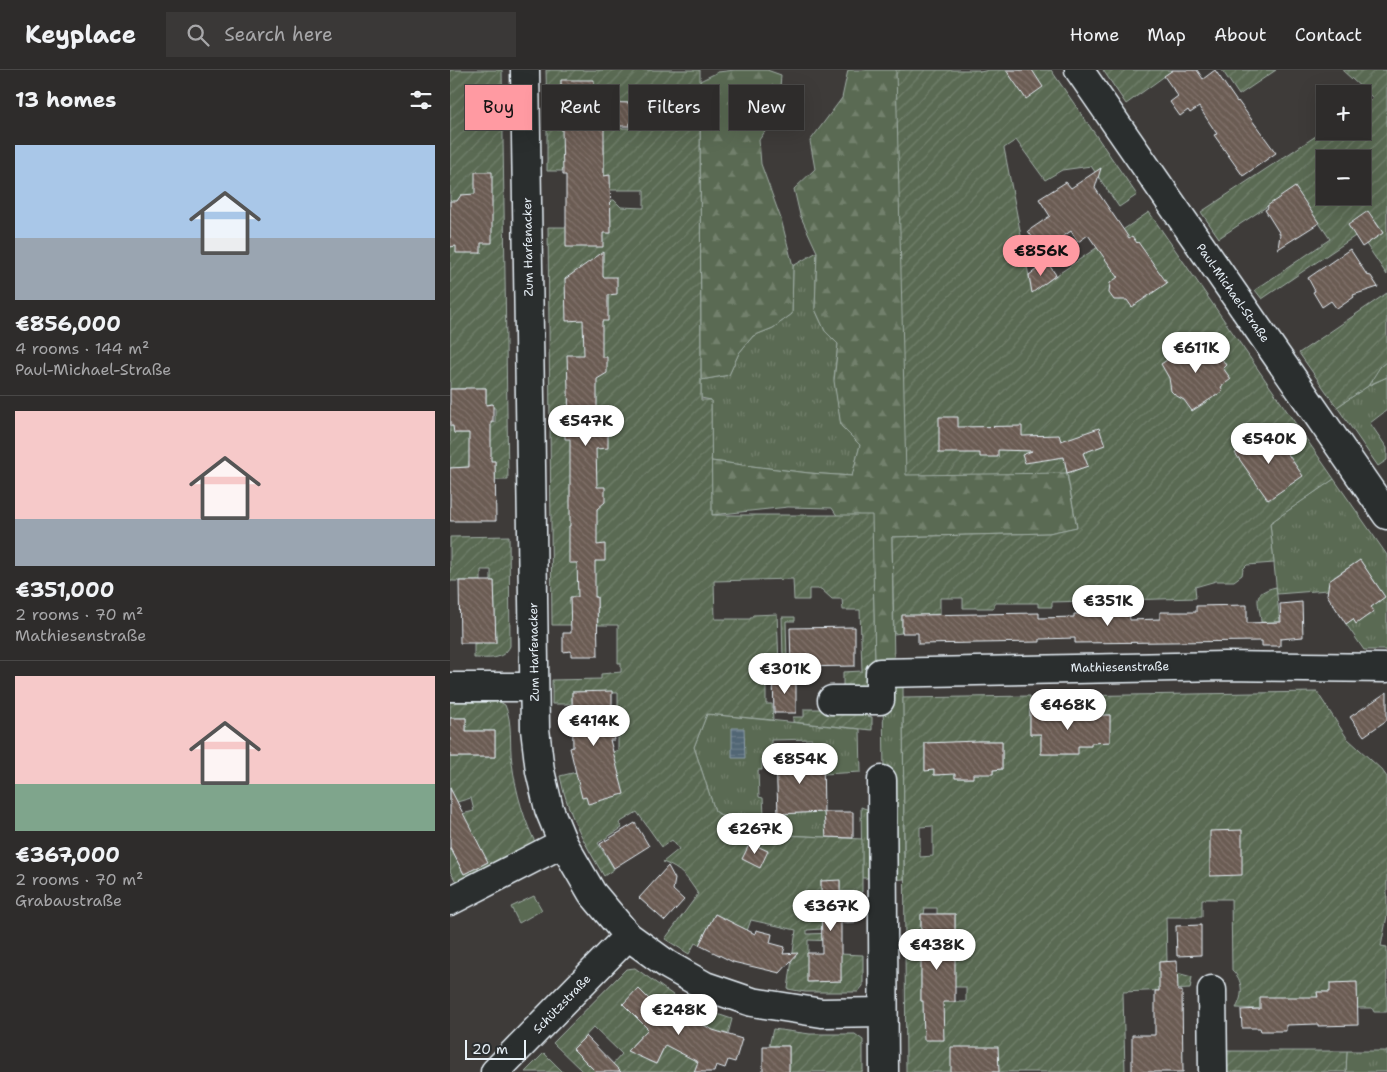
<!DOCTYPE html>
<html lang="en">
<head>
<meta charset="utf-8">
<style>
	:root { --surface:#2e2c2b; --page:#3a3837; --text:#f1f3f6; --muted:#a7a7a9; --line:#494847; --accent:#ff9aa2 }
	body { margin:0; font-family:"Shantell Sans",sans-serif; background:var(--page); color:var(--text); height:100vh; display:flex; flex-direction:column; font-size:19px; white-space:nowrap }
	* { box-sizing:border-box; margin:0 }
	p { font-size:16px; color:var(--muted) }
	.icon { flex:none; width:28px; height:28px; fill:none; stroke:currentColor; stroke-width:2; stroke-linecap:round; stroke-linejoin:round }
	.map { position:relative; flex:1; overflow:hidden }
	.drawer { display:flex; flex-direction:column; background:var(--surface); width:450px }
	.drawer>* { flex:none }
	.hud { position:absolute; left:15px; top:15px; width:475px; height:45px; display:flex; gap:10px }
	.buttons { position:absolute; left:866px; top:15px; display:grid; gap:10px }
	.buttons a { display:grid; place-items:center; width:55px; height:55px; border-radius:0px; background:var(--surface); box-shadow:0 5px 20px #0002,0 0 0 1px var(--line); font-size:25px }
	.scale { position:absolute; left:15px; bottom:12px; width:61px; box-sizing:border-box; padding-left:5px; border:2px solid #e8f1f8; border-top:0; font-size:14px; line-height:18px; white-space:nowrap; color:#e8f1f8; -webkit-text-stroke:4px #2a2d2e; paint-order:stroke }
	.price { position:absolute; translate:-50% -42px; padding:0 11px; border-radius:18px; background:#fff; color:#222; font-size:16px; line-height:32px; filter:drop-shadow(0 1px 2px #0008) }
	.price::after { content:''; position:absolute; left:50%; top:30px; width:15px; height:11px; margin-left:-8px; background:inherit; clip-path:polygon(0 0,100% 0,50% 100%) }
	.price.current { background:var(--accent); color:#111 }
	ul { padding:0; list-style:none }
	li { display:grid; align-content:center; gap:10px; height:265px; padding:0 15px }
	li+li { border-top:1px solid var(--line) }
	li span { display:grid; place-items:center; height:155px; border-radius:0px; color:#555 }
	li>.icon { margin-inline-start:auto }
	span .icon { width:90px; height:90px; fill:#fffc; stroke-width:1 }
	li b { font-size:21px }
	h2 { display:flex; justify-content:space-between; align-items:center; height:60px; padding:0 15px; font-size:21px }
	.chip { padding:0 18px; border-radius:0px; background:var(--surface); box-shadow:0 5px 20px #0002,0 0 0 1px var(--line); font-size:18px; line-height:45px }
	.chip.current { background:var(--accent); color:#111 }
	header { display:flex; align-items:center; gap:30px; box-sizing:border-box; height:70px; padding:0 25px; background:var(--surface); border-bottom:1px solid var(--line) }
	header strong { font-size:24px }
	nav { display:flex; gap:28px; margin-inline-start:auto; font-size:18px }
	.search { width:350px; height:45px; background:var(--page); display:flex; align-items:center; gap:12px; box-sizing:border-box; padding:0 18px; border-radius:0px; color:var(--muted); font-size:19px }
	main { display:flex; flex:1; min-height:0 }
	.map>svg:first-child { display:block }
	.grass { fill:url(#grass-tufts); stroke:#a1aea6 }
	.forest { fill:url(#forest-firs); stroke:#a1aea6 }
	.garden { fill:url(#garden-furrows); stroke:#a1aea6; fill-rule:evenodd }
	.pitch { fill:#5a6a53; stroke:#a1aea6 }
	.water { fill:url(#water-rules); stroke:#8d9ea9 }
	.building { fill:url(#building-back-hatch); stroke:#e8f1f8 }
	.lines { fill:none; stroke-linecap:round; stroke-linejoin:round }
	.minor-casing { stroke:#e8f1f8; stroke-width:31 }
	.minor { stroke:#2a2d2e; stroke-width:28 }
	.labels { text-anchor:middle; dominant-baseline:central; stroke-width:5; stroke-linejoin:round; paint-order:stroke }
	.street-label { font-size:12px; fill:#e8f1f8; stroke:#2a2d2e }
</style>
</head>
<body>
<header>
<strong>Keyplace</strong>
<div class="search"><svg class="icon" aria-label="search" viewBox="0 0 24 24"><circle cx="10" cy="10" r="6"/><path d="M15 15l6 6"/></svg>Search here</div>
<nav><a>Home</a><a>Map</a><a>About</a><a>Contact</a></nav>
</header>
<main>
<section class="drawer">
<h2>13 homes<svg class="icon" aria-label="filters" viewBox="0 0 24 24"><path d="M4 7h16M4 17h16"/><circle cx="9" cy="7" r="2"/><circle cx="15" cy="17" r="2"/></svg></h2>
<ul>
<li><span style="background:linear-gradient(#a9c7e8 60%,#9aa5b1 0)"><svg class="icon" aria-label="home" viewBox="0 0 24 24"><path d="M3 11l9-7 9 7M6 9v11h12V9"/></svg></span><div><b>€856,000</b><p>4 rooms · 144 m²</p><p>Paul-Michael-Straße</p></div></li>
<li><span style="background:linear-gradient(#f6c9c9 70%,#9aa5b1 0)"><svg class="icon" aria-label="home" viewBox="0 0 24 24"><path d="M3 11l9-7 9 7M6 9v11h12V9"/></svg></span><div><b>€351,000</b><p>2 rooms · 70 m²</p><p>Mathiesenstraße</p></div></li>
<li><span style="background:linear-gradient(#f6c9c9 70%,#7fa58c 0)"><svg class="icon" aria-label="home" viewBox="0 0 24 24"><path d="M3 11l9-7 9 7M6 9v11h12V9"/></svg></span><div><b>€367,000</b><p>2 rooms · 70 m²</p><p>Grabaustraße</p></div></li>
</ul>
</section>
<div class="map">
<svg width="937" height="1002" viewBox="0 0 937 1002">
	<defs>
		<pattern id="grass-tufts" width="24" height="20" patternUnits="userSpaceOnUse" patternTransform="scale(1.25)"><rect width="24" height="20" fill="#5a6a53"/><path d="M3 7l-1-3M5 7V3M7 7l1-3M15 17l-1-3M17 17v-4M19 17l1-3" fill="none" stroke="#72806c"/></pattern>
		<pattern id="forest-firs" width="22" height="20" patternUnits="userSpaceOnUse" patternTransform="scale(1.25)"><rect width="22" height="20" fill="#5a6a53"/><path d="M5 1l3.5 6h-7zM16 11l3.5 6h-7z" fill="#72806c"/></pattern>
		<pattern id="garden-furrows" width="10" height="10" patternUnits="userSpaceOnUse" patternTransform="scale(1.25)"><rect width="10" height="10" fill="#5a6a53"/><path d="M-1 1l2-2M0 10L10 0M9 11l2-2" fill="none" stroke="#72806c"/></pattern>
		<pattern id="water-rules" width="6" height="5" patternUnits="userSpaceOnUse" patternTransform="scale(1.25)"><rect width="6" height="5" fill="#516674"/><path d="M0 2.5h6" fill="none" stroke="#6a7c89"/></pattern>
		<pattern id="building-back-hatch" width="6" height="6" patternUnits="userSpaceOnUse" patternTransform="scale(1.25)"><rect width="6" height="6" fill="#6b5b52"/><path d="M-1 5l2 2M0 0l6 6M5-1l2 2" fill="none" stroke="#80736c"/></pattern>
	</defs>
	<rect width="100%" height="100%" fill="#3e3b39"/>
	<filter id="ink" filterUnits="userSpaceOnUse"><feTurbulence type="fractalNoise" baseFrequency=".02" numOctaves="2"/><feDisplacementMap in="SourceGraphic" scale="10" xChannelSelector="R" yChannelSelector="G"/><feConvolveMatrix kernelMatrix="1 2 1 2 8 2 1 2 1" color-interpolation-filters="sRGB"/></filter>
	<g filter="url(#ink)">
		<!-- grass -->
		<path class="grass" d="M 367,182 L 365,239 L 375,261 L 388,274 L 384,308 L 391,355 L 410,375 L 402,406 L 359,403 L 261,391 L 261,330 L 251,328 L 251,310 L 279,305 L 289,283 L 303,266 L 323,258 L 342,244 L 343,196 Z
			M 937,307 L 937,340 L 920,353 L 937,378 L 937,390 L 928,396 L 887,337 L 918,316 Z
			M 884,409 L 937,485 L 937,580 L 914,580 L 896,554 L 903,549 L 906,553 L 924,542 L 921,537 L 935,527 L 910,490 L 884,507 L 885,509 L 879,513 L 878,520 L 827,524 L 820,453 Z
			M 332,547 L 345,547 L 345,551 L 336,551 L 337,590 L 333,591 Z
			M 453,611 L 454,809 L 441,810 L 434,703 L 433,628 Z
			M 257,644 L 410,659 L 411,702 L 373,704 L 373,687 L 363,687 L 362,669 L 321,670 L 321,683 L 312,683 L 312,700 L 308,700 L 309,727 L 313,728 L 314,744 L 374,742 L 376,767 L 298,763 L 265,741 L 244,677 Z
			M 411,737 L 419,740 L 423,808 L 412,808 Z
			M 897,981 L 937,981 L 937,1002 L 896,1002 Z"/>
		<!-- forest -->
		<path class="forest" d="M 285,0 L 317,0 L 331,5 L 328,43 L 309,70 L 311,94 L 331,149 L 343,196 L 342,244 L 323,258 L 303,266 L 289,283 L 279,305 L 251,310 L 250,11 L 268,2 Z
			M 398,0 L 455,0 L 588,256 L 627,457 L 599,463 L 442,467 L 444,597 L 425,597 L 423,500 L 382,438 L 338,437 L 262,445 L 261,391 L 359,403 L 402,406 L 410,375 L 391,356 L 384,311 L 388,274 L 375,261 L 365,239 L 367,182 L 350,145 L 344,119 L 365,99 L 360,71 L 392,28 Z
			M 937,291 L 937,307 L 914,317 L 930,297 Z"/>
		<!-- garden -->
		<path class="garden" d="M 0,0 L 52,0 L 58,410 L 45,410 L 45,391 L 19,391 L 19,397 L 0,398 L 0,356 L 3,356 L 4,363 L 23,363 L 41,352 L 45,352 L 45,338 L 43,338 L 42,334 L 36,335 L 36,318 L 0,319 Z
			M 96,0 L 250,0 L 250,23 L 235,23 L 235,48 L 250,48 L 251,330 L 261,330 L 262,445 L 422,445 L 425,597 C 418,621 417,618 393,622 L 393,602 L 412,601 L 410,540 L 393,540 L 392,529 L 382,529 L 371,519 L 359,519 L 359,530 L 344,530 L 343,509 L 264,511 L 265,549 L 300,549 L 303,545 L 327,544 L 329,594 L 321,597 L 321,615 L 316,616 L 316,634 L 322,634 L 323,650 L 257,644 L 244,677 L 265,741 L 297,763 L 412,769 L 412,822 L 390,822 L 390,811 L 371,811 L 372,859 L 357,860 L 357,864 L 385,863 L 385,871 L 358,870 L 358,912 L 391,911 L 390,884 L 413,885 L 413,916 L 408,922 L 355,922 L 338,919 L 346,860 L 301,850 L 297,861 L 265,844 L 249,875 L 245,873 L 239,884 L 215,869 L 248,824 C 237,807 232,800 213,792 L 229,779 L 222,770 L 212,777 L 187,742 L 169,753 L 172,758 L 148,773 L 164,799 L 154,806 C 135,774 117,743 110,706 L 143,698 L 163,682 L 168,680 L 168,623 L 122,622 L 122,634 L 102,634 L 102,610 L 151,609 L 151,604 L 171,602 L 171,593 L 168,593 L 168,555 L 148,555 L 147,527 L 121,527 L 121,555 L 102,555 L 98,157 L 116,157 L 160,163 L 154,130 L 164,130 L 171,137 L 194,138 L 194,120 L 154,120 L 154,73 L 113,101 L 97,101 L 97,59 L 180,58 L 180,33 L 144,32 L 111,10 L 111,46 L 97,46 ZM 204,34 L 217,34 L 217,53 L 204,53 Z
			M 446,0 L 529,0 L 530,2 L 539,0 L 601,0 L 687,125 L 669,137 L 641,96 L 612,100 L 595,110 L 566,70 L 554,78 L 582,222 L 699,142 L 884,409 L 820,453 L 824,493 L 797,495 L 793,499 L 792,505 L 784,511 L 766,511 L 745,517 L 746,528 L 602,532 L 602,537 L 588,537 L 588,533 L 544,533 L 544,538 L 513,538 L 513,528 L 490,528 L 490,544 L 452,546 L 452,563 L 444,564 L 442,467 L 599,463 L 627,457 L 617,403 L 456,405 ZM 654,375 L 633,383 L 638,396 L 617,403 L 612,378 Z
			M 653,0 L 723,0 L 676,34 Z
			M 772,0 L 826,0 L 789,25 Z
			M 892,0 L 937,0 L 937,205 L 916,174 L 933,163 L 926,152 L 812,229 L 805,220 L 880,169 L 845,118 L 769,168 L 751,142 L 875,60 L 875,61 L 912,61 L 913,35 L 923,28 ZM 875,89 L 912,89 L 912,126 L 875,126 Z
			M 937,223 L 937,291 L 930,297 L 918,316 L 887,337 L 849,283 Z
			M 59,466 L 60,576 C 53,591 38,588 24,588 L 24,573 L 46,572 L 44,511 L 41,511 L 41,500 L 31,500 L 31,511 L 0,511 L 0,467 Z
			M 826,517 L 830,552 L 811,552 C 810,533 799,523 826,517 Z
			M 867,622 L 897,668 L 932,700 L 937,707 L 937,846 L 931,876 L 937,877 L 937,942 L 924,942 L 922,938 L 907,938 L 880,922 L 867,922 L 868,941 L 786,938 C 794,925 793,910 782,900 L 781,829 L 752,829 L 752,847 L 716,847 L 717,891 L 709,892 L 709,903 L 727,903 L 742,907 L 740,919 L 673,922 L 675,1002 L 456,1002 L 453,628 L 580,626 L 580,664 L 591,664 L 591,684 L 627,684 L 628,676 L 641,676 L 641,673 L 659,672 L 660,645 L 641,645 L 641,655 L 614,646 L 615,626 ZM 527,671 L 552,671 L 552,699 L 543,700 L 543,704 ZM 475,673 L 499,673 L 490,705 L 484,705 L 484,700 L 475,700 ZM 504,688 L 523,708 L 505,708 ZM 483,756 L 483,786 L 470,787 L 470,757 ZM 475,838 L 487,838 L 487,844 L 505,844 L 505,873 L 471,872 L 471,845 L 474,844 ZM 471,901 L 498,901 L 505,917 L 516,917 L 516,932 L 505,932 L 505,930 L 471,931 Z
			M 0,632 L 50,632 L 55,635 C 63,653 59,674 62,693 C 66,723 74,751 88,778 L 10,819 L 0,801 L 0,777 L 14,804 L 38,792 L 0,747 L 24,741 L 21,728 L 0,734 L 0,687 L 45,687 L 45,661 L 16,661 L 16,648 L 0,648 Z
			M 354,639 L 413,639 L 417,646 L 422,647 L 422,660 L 343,652 L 343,647 L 354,647 Z
			M 185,898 L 223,925 L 261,942 L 282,949 L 278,964 L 270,962 L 253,978 L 245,1000 L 250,1002 L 171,1002 L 163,994 L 172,984 L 144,957 L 123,979 L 146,1002 L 133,1002 L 103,973 L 176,899 ZM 194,963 L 206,974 L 214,978 L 206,994 L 198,991 L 182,975 Z
			M 323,959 L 360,964 L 405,964 L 413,970 L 413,1002 L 339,1002 L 339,976 L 319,976 Z
			M 777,981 L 897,981 L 896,1002 L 777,1002 Z
			M 94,983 L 113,1002 L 75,1002 Z"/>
		<!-- pitch -->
		<path class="pitch" d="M 84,826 L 92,840 L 69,853 L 61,837 Z"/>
		<!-- water -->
		<path class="water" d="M 282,658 L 294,658 L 295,688 L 282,688 Z"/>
		<!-- building -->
		<path class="building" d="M 556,0 L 582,0 L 593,17 L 576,29 Z
			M 723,0 L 747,0 L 753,9 L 765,0 L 787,32 L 788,31 L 826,83 L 793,106 L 764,65 L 767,64 L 749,37 L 740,43 L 738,40 L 730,46 L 720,32 L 728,26 L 714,6 Z
			M 111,10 L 144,10 L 144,32 L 217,34 L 217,54 L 180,53 L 180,56 L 154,56 L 154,106 L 160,105 L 161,163 L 153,163 L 153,177 L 116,177 L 116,105 L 113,105 Z
			M 235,23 L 250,23 L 250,48 L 235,48 Z
			M 651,98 L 645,118 L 679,168 L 682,166 L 687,173 L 688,172 L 717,213 L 682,237 L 677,230 L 664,230 L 659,223 L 660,213 L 668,207 L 638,165 L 628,172 L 621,161 L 592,181 L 578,161 L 600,146 L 589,129 L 616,112 L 621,118 Z
			M 25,102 L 42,102 L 42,173 L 31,173 L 31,183 L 6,183 L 6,176 L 0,177 L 0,131 L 7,131 L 11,125 L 25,124 Z
			M 845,117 L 869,153 L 828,179 L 830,164 L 815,140 L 818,138 L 817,136 Z
			M 918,141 L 933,163 L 912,177 L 898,155 Z
			M 900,179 L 917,205 L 921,206 L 928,217 L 903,225 L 904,227 L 887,239 L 881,231 L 872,237 L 863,222 L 865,221 L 858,208 Z
			M 153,182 L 153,207 L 167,207 L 167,224 L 158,225 L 158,251 L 152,251 L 152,287 L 157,287 L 157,303 L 147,309 L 147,341 L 149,342 L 158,342 L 158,378 L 146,379 L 147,417 L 155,417 L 155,432 L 147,439 L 147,475 L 155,474 L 155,491 L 145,491 L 145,527 L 147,527 L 148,586 L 121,586 L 121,581 L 113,582 L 113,563 L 121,563 L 120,527 L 128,527 L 127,493 L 119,493 L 119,456 L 120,456 L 120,369 L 115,369 L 115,353 L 119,353 L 117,285 L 134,285 L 133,250 L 116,251 L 115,209 Z
			M 597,192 L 606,205 L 582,223 L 579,205 Z
			M 754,270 L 764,282 L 766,280 L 776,295 L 773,298 L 781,309 L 771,317 L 773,321 L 742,341 L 734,330 L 725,325 L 721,321 L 719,308 L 711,294 L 745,271 L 747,275 Z
			M 15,318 L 36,318 L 36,335 L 43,334 L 43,352 L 41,352 L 41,391 L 45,391 L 46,451 L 0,451 L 0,398 L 19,397 L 19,363 L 4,363 L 3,356 L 0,356 L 0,319 L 15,319 Z
			M 489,347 L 508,347 L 508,357 L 572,356 L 572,366 L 609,365 L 611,371 L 649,358 L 655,375 L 633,383 L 638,396 L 617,403 L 614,387 L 575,393 L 572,385 L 582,381 L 548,380 L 548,387 L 530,387 L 530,383 L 489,383 Z
			M 817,362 L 824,364 L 853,406 L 818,430 L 785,383 Z
			M 910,490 L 935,527 L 921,537 L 924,541 L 906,554 L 903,549 L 896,554 L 877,525 L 879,511 Z
			M 9,511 L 44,511 L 46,573 L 10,573 Z
			M 852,532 L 853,567 L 830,569 L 830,576 L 812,576 L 812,571 L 625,573 L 625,568 L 590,569 L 590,572 L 468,574 L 468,563 L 452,563 L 452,545 L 468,545 L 589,543 L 589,548 L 624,547 L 624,544 L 679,543 L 680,550 L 710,549 L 710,542 L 746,542 L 746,536 L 797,535 L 797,553 L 831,552 L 830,534 Z
			M 405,557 L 405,596 L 341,597 L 340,558 Z
			M 346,606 L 346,643 L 324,643 L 323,607 Z
			M 162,621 L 162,637 L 157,637 L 164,670 L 160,670 L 174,724 L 138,734 L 136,727 L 132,728 L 120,678 L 123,677 L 122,622 Z
			M 937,622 L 937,650 L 914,666 L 900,647 Z
			M 599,638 L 599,646 L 660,645 L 660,672 L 641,673 L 641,676 L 628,676 L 628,684 L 591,684 L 591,664 L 580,664 L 580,639 Z
			M 0,648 L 16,648 L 16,661 L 45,661 L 45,687 L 0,687 Z
			M 527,671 L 552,671 L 552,699 L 543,700 L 543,704 L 523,704 L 523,708 L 505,708 L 505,704 L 484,705 L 484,700 L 475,701 L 475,673 Z
			M 373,687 L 374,742 L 328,744 L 326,688 Z
			M 0,718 L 38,792 L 14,804 L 0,777 Z
			M 374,742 L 403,742 L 403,768 L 376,767 Z
			M 185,753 L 199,776 L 164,798 L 150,774 Z
			M 792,760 L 792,805 L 760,806 L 760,761 Z
			M 300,773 L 318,781 L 310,798 L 292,789 Z
			M 218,796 L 225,809 L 223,820 L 234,830 L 215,851 L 189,828 Z
			M 390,810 L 390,822 L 406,822 L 406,852 L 391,853 L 391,911 L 357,912 L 357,883 L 372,883 L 371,811 Z
			M 265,844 L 305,864 L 306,860 L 322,864 L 320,873 L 335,877 L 333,884 L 348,883 L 330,903 L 283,892 L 249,875 Z
			M 471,844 L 505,844 L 505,932 L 493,932 L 494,970 L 474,970 L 473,931 L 471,931 Z
			M 751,855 L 751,885 L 727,886 L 726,856 Z
			M 727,891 L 728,921 L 732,921 L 733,1002 L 682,1002 L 682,965 L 705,965 L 705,921 L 709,921 L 709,892 Z
			M 907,912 L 908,955 L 868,956 L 868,954 L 836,955 L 836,961 L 811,961 L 810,958 L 792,958 L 791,940 L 810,939 L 810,927 L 868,927 L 867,922 L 880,922 L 880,913 Z
			M 188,918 L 204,934 L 207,931 L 228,952 L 232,944 L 263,960 L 292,969 L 285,992 L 278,990 L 275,998 L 266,995 L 264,1002 L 244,1002 L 248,992 L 215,975 L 206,994 L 177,981 L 198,959 L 173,934 Z
			M 136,966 L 171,1002 L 146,1002 L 123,979 Z
			M 313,976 L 339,976 L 339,1002 L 313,1002 Z
			M 501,977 L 548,977 L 549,1002 L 501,1002 Z"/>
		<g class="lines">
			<!-- minor casing -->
			<g class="minor-casing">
				<path id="minor" d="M 75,0 L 85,659 L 90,701 L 99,739 L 113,773 L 142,823 L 178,866 L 218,895 L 255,916 L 302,932 L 372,943 L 433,942
					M 629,0 L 937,445
					M 0,617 L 84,617
					M 382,630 L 430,630 L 430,603 L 775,596 L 937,598
					M 432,710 L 434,1002
					M 0,831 L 113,773
					M 762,920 L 763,1002
					M 45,1002 L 178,866"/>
			</g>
			<!-- minor -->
			<use href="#minor" class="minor"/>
		</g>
	</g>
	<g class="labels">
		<!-- street labels -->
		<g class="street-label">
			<text transform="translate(78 177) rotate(-91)">Zum Harfenacker</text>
			<text transform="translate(783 223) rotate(55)">Paul-Michael-Straße</text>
			<text transform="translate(84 582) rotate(-91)">Zum Harfenacker</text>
			<text transform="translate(670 597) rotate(-1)">Mathiesenstraße</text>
			<text transform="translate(112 934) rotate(-46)">Schützstraße</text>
		</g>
	</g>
</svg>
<div class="buttons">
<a>+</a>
<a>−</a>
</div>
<div class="scale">20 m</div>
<b class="price current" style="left:591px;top:207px">€856K</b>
<b class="price" style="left:746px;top:304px">€611K</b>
<b class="price" style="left:136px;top:377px">€547K</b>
<b class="price" style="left:819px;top:395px">€540K</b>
<b class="price" style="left:658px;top:557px">€351K</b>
<b class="price" style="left:335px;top:625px">€301K</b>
<b class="price" style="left:618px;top:661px">€468K</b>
<b class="price" style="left:144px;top:677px">€414K</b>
<b class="price" style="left:350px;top:715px">€854K</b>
<b class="price" style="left:305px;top:785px">€267K</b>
<b class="price" style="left:381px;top:862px">€367K</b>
<b class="price" style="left:487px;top:901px">€438K</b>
<b class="price" style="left:229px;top:966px">€248K</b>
<div class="hud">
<a class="chip current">Buy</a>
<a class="chip">Rent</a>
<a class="chip">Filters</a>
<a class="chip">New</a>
</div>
</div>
</main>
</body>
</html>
